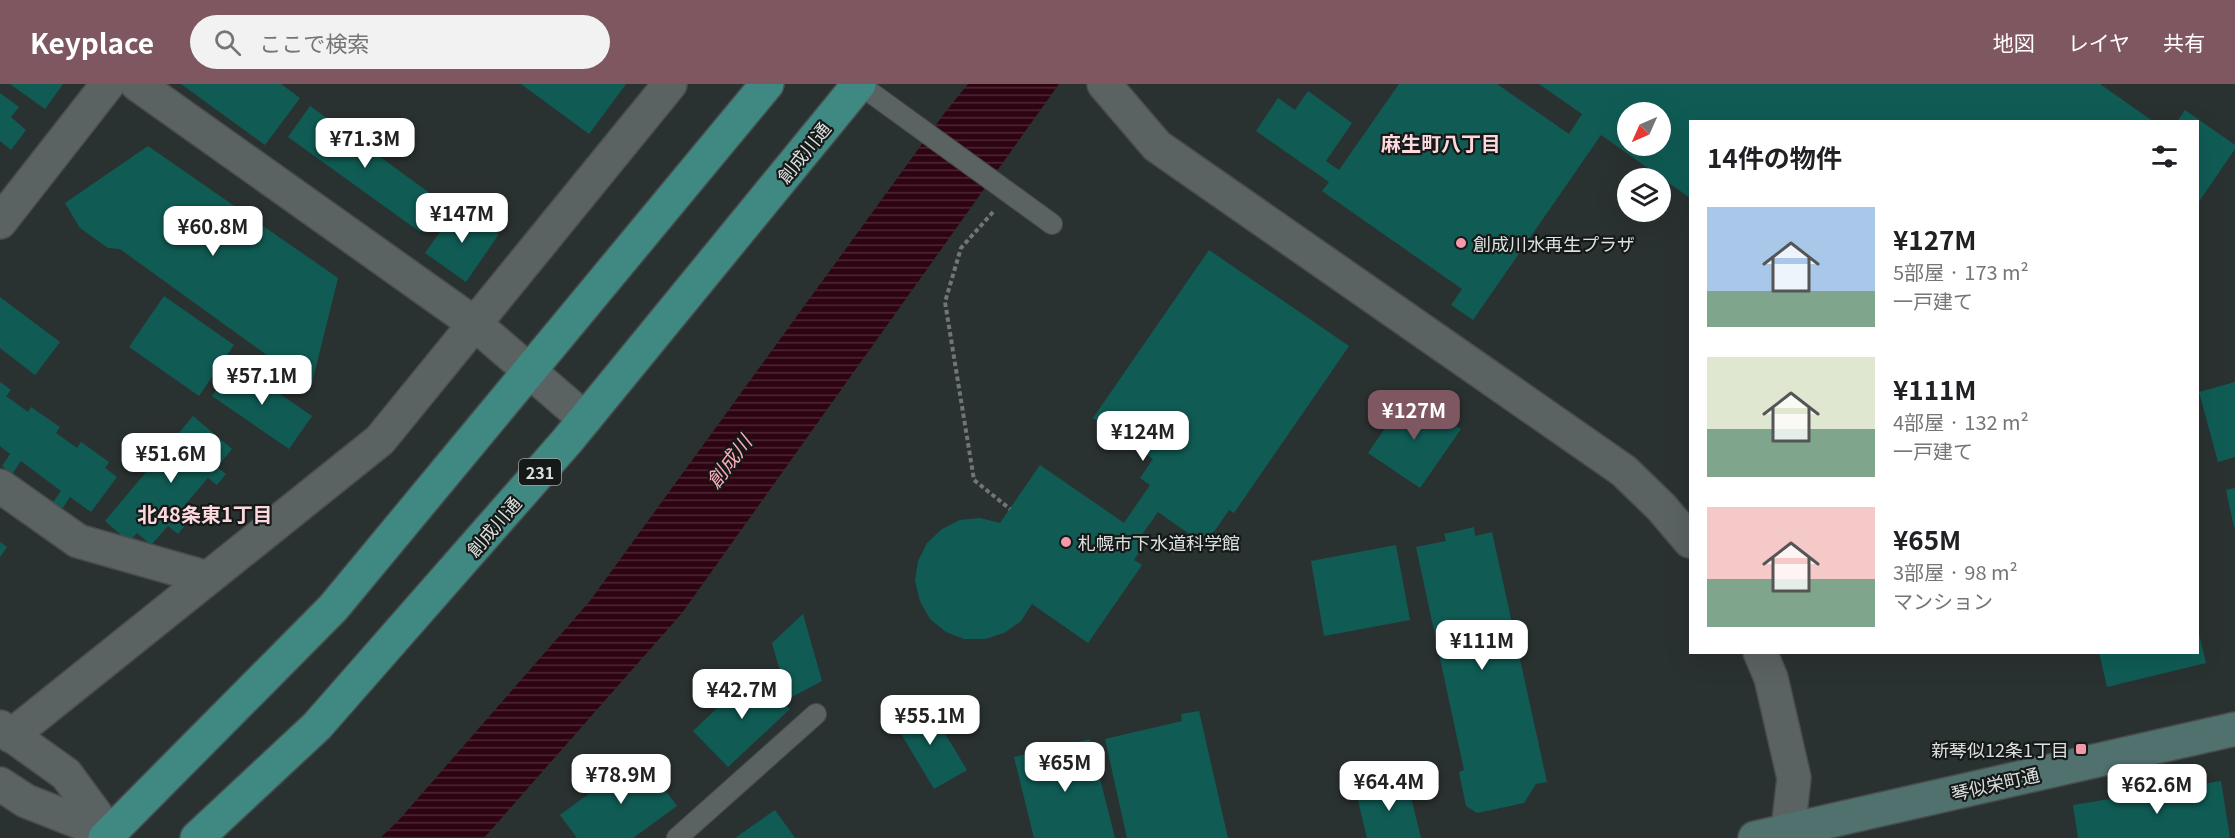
<!DOCTYPE html>
<html lang="ja">
<head>
<meta charset="utf-8">
<style>
	:root { --surface:#fff; --page:#f2f2f2; --text:#202124; --muted:#757577; --accent:#7e5761 }
	body { margin:0; font-family:Georgia,"Noto Sans JP",serif; background:var(--page); color:var(--text); height:100vh; display:flex; flex-direction:column; font-size:22px; white-space:nowrap }
	* { box-sizing:border-box; margin:0 }
	p { font-size:20px; color:var(--muted) }
	.icon { flex:none; width:33px; height:33px; fill:none; stroke:currentColor; stroke-width:2; stroke-linecap:round; stroke-linejoin:round }
	.map { position:relative; flex:1; overflow:hidden }
	.sheet { position:absolute; left:1689px; top:36px; width:510px; height:534px; display:flex; flex-direction:column; background:var(--surface); border-radius:0px; box-shadow:0 6px 24px #0002 }
	.sheet>* { flex:none }
	.needle { width:39px; rotate:225deg }
	.tools { position:absolute; left:1617px; top:18px; display:grid; gap:12px }
	.tools a { display:grid; place-items:center; width:54px; height:54px; border-radius:50%; background:var(--surface); box-shadow:0 6px 24px #0002; font-size:30px }
	.price { position:absolute; translate:-50% -51px; padding:0 14px; border-radius:12px; background:#fff; color:#222; font-size:20px; line-height:39px; filter:drop-shadow(0 2px 3px #0008) }
	.price::after { content:''; position:absolute; left:50%; top:36px; width:18px; height:14px; margin-left:-9px; background:inherit; clip-path:polygon(0 0,100% 0,50% 100%) }
	.price.selected { background:var(--accent); color:#fff }
	ul { padding:0; list-style:none }
	li { display:flex; align-items:center; gap:18px; height:150px; padding:0 18px }
	li span { display:grid; place-items:center; flex:none; width:168px; height:120px; border-radius:0px; color:#555 }
	li>.icon { margin-inline-start:auto }
	span .icon { width:72px; height:72px; fill:#fffc; stroke-width:1 }
	li b { font-size:26px }
	h2 { display:flex; justify-content:space-between; align-items:center; height:72px; padding:0 18px; font-size:26px }
	header { display:flex; align-items:center; gap:36px; box-sizing:border-box; height:84px; padding:0 30px; background:var(--accent); color:#fff }
	header strong { font-size:28px }
	nav { display:flex; gap:33px; margin-inline-start:auto; font-size:21px }
	.search { width:420px; height:54px; background:var(--page); display:flex; align-items:center; gap:15px; box-sizing:border-box; padding:0 21px; border-radius:33px; color:var(--muted); font-size:22px }
	.map>svg:first-child { display:block }
	.water { fill:url(#water-rules) }
	.building { fill:#105c55; fill-rule:evenodd }
	.lines { fill:none; stroke-linecap:round; stroke-linejoin:round }
	.service-casing { stroke:#474d4c; stroke-width:22 }
	.minor-casing { stroke:#474d4c; stroke-width:36 }
	.tertiary-casing { stroke:#474d4c; stroke-width:36 }
	.secondary-casing { stroke:#474d4c; stroke-width:36 }
	.trunk-casing { stroke:#474d4c; stroke-width:36 }
	.path { stroke:#6f7675; stroke-width:4; stroke-dasharray:4.5 3; stroke-linecap:butt }
	.service { stroke:#5b6362; stroke-width:20 }
	.minor { stroke:#5b6362; stroke-width:33 }
	.tertiary { stroke:#5b6362; stroke-width:33 }
	.secondary { stroke:#51716e; stroke-width:33 }
	.trunk { stroke:#408882; stroke-width:33 }
	.poi-dot { fill:#f29aac; stroke:#151918; stroke-width:2 }
	.labels { text-anchor:middle; dominant-baseline:central; stroke-width:4.5; stroke-linejoin:round; paint-order:stroke }
	.shield { fill:#151918; stroke:#a0a4a3; stroke-width:1.5 }
	.shield-label { font-size:16px; font-weight:bold; fill:#dce0df }
	.street-label { font-size:18px; fill:#dce0df; stroke:#151918 }
	.poi-label { font-size:18px; fill:#dce0df; stroke:#151918; text-anchor:start }
	.neighbourhood-label { font-size:20px; font-weight:bold; fill:#fcd9df; stroke:#151918 }
	.water-label { font-size:20px; font-style:italic; fill:#feabbb; stroke:#151918 }
</style>
</head>
<body>
<header>
<strong>Keyplace</strong>
<div class="search"><svg class="icon" aria-label="search" viewBox="0 0 24 24"><circle cx="10" cy="10" r="6"/><path d="M15 15l6 6"/></svg>ここで検索</div>
<nav><a>地図</a><a>レイヤ</a><a>共有</a></nav>
</header>
<div class="map">
<svg width="2235" height="754" viewBox="0 0 2235 754">
	<defs>
		<pattern id="water-rules" width="6" height="5" patternUnits="userSpaceOnUse" patternTransform="scale(1.5)"><rect width="6" height="5" fill="#2f0412"/><path d="M0 2.5h6" fill="none" stroke="#4d2834"/></pattern>
	</defs>
	<rect width="100%" height="100%" fill="#2a3231"/>
	<!-- water -->
	<path class="water" d="M 968,0 L 1059,0 L 682,529 L 484,754 L 380,754 L 398,737 L 589,518 L 946,27 Z"/>
	<!-- building -->
	<path class="building" d="M 10,0 L 63,0 L 45,25 Z
		M 181,0 L 281,0 L 300,14 L 265,61 Z
		M 521,0 L 626,0 L 589,50 Z
		M 1399,0 L 1497,0 L 1569,50 L 1582,30 L 1539,0 L 2100,0 L 2154,38 L 1690,38 L 1690,114 L 1601,51 L 1473,236 L 1451,221 L 1462,205 L 1322,107 L 1329,98 L 1256,47 L 1278,14 L 1295,26 L 1308,7 L 1352,39 L 1326,77 L 1339,86 ZM 1628,28 L 1660,28 L 1660,62 L 1628,62 Z
		M 0,9 L 19,23 L 11,33 L 26,46 L 11,66 L 0,57 Z
		M 310,22 L 442,118 L 420,148 L 288,53 Z
		M 2185,26 L 2235,61 L 2235,65 L 2198,119 L 2198,38 L 2177,38 Z
		M 148,62 L 338,194 L 311,303 L 120,165 L 108,164 L 80,144 L 65,119 Z
		M 458,122 L 499,150 L 466,198 L 425,169 Z
		M 1209,166 L 1349,262 L 1234,429 L 1229,426 L 1205,461 L 1158,428 L 1141,452 L 1147,456 L 1134,476 L 1142,481 L 1088,559 L 1032,520 L 1021,537 L 1004,549 L 985,555 L 964,555 L 946,548 L 930,535 L 920,517 L 915,497 L 918,477 L 927,459 L 942,445 L 960,436 L 980,434 L 1000,439 L 1040,381 L 1124,439 L 1150,401 L 1140,394 L 1153,375 L 1093,334 Z
		M 164,212 L 234,261 L 199,312 L 129,263 Z
		M 0,213 L 60,258 L 35,291 L 0,264 Z
		M 235,279 L 312,332 L 289,365 L 212,312 Z
		M 0,298 L 11,306 L 6,312 L 28,328 L 31,323 L 60,343 L 56,349 L 77,364 L 81,358 L 109,378 L 105,384 L 117,393 L 91,428 L 70,413 L 62,425 L 53,418 L 61,407 L 21,377 L 12,390 L 2,382 L 10,370 L 0,362 Z
		M 2235,298 L 2235,373 L 2218,378 L 2199,308 Z
		M 1409,309 L 1461,345 L 1420,404 L 1368,369 Z
		M 193,332 L 232,365 L 217,383 L 226,390 L 217,401 L 208,394 L 177,430 L 187,439 L 178,450 L 168,442 L 151,461 L 137,449 L 129,458 L 105,437 Z
		M 2235,404 L 2235,443 L 2234,443 L 2226,406 Z
		M 1474,443 L 1475,452 L 1492,448 L 1547,698 L 1536,700 L 1524,719 L 1477,729 L 1466,722 L 1459,688 L 1464,686 L 1416,463 L 1446,457 L 1444,450 Z
		M 0,458 L 7,463 L 0,473 Z
		M 1396,461 L 1410,536 L 1324,552 L 1311,477 Z
		M 803,530 L 822,597 L 788,615 L 772,559 Z
		M 2198,546 L 2206,579 L 2107,603 L 2099,568 L 2198,568 Z
		M 755,588 L 790,625 L 728,683 L 693,647 Z
		M 926,618 L 967,686 L 934,705 L 894,638 Z
		M 1199,627 L 1228,754 L 1127,754 L 1105,655 L 1182,637 L 1181,630 Z
		M 1090,655 L 1115,754 L 1034,754 L 1014,673 Z
		M 640,672 L 677,722 L 633,754 L 577,754 L 560,731 Z
		M 1407,697 L 1421,754 L 1367,754 L 1356,708 Z
		M 2221,697 L 2230,754 L 2078,754 L 2073,721 Z
		M 775,726 L 795,754 L 735,754 Z"/>
	<g class="lines">
		<!-- service casing -->
		<g class="service-casing">
			<path id="service" d="M 859,0 L 1052,140
				M 677,754 L 816,630"/>
		</g>
		<!-- minor casing -->
		<g class="minor-casing">
			<path id="minor" d="M 137,0 L 475,240 L 585,335
				M 1104,0 L 1157,62 L 1624,387 L 1662,424 L 1690,457
				M 0,138 L 108,0
				M 0,402 L 78,457 L 208,494
				M 1760,568 L 1771,594 L 1794,694 L 1788,746
				M 11,652 L 380,356 L 670,0"/>
		</g>
		<!-- tertiary casing -->
		<g class="tertiary-casing">
			<path id="tertiary" d="M 0,643 L 66,690 L 110,750
				M 0,700 L 26,717 L 110,750"/>
		</g>
		<!-- secondary casing -->
		<g class="secondary-casing">
			<path id="secondary" d="M 1755,754 L 2235,645"/>
		</g>
		<!-- trunk casing -->
		<g class="trunk-casing">
			<path id="trunk" d="M 105,754 L 333,524 L 767,0
				M 197,754 L 317,642 L 567,357 L 859,0"/>
		</g>
		<!-- path -->
		<path class="path" d="M 993,128 L 961,164 L 945,218 L 974,396 L 1010,425"/>
		<!-- service -->
		<use href="#service" class="service"/>
		<!-- minor -->
		<use href="#minor" class="minor"/>
		<!-- tertiary -->
		<use href="#tertiary" class="tertiary"/>
		<!-- secondary -->
		<use href="#secondary" class="secondary"/>
		<!-- trunk -->
		<use href="#trunk" class="trunk"/>
	</g>
	<!-- markers -->
	<g class="poi-dot">
		<circle cx="1461" cy="159" r="6"/>
		<circle cx="1066" cy="458" r="6"/>
		<rect x="2075" y="659" width="12" height="12" rx="3"/>
	</g>
	<g class="labels">
		<!-- shield labels -->
		<rect class="shield" x="519" y="375" width="42" height="26" rx="4.5"/>
		<g class="shield-label">
			<text x="540" y="388">231</text>
		</g>
		<!-- street labels -->
		<g class="street-label">
			<text transform="translate(803 68) rotate(-51)">創成川通</text>
			<text transform="translate(493 442) rotate(-49)">創成川通</text>
			<text transform="translate(1995 699) rotate(-13)">琴似栄町通</text>
		</g>
		<!-- poi labels -->
		<g class="poi-label">
			<text x="1473" y="159">創成川水再生プラザ</text>
			<text x="1078" y="458">札幌市下水道科学館</text>
			<text x="2069" y="665" text-anchor="end">新琴似12条1丁目</text>
		</g>
		<!-- neighbourhood labels -->
		<g class="neighbourhood-label">
			<text x="1441" y="58">麻生町八丁目</text>
			<text x="205" y="429">北48条東1丁目</text>
		</g>
		<!-- water labels -->
		<g class="water-label">
			<text transform="translate(728 377) rotate(-53)">創成川</text>
		</g>
	</g>
</svg>
<div class="tools">
<a><svg class="needle" viewBox="-14 -14 28 28"><path d="M0-13l5 13h-10z" fill="#e53935"/><path d="M0 13l5-13h-10z" fill="#757577"/></svg></a>
<a><svg class="icon" aria-label="layers" viewBox="0 0 24 24"><path d="M12 4l9 5-9 5-9-5zM3 14l9 5 9-5"/></svg></a>
</div>
<b class="price" style="left:365px;top:85px">¥71.3M</b>
<b class="price" style="left:462px;top:160px">¥147M</b>
<b class="price" style="left:213px;top:173px">¥60.8M</b>
<b class="price" style="left:262px;top:322px">¥57.1M</b>
<b class="price selected" style="left:1414px;top:357px">¥127M</b>
<b class="price" style="left:1143px;top:378px">¥124M</b>
<b class="price" style="left:171px;top:400px">¥51.6M</b>
<b class="price" style="left:1482px;top:587px">¥111M</b>
<b class="price" style="left:742px;top:636px">¥42.7M</b>
<b class="price" style="left:930px;top:662px">¥55.1M</b>
<b class="price" style="left:1065px;top:709px">¥65M</b>
<b class="price" style="left:621px;top:721px">¥78.9M</b>
<b class="price" style="left:1389px;top:728px">¥64.4M</b>
<b class="price" style="left:2157px;top:731px">¥62.6M</b>
<section class="sheet">
<h2>14件の物件<svg class="icon" aria-label="filters" viewBox="0 0 24 24"><path d="M4 7h16M4 17h16"/><circle cx="9" cy="7" r="2"/><circle cx="15" cy="17" r="2"/></svg></h2>
<ul>
<li><span style="background:linear-gradient(#a9c7e8 70%,#7fa58c 0)"><svg class="icon" aria-label="home" viewBox="0 0 24 24"><path d="M3 11l9-7 9 7M6 9v11h12V9"/></svg></span><div><b>¥127M</b><p>5部屋 · 173 m²</p><p>一戸建て</p></div></li>
<li><span style="background:linear-gradient(#dfe7d0 60%,#7fa58c 0)"><svg class="icon" aria-label="home" viewBox="0 0 24 24"><path d="M3 11l9-7 9 7M6 9v11h12V9"/></svg></span><div><b>¥111M</b><p>4部屋 · 132 m²</p><p>一戸建て</p></div></li>
<li><span style="background:linear-gradient(#f6c9c9 60%,#7fa58c 0)"><svg class="icon" aria-label="home" viewBox="0 0 24 24"><path d="M3 11l9-7 9 7M6 9v11h12V9"/></svg></span><div><b>¥65M</b><p>3部屋 · 98 m²</p><p>マンション</p></div></li>
</ul>
</section>
</div>
</body>
</html>
